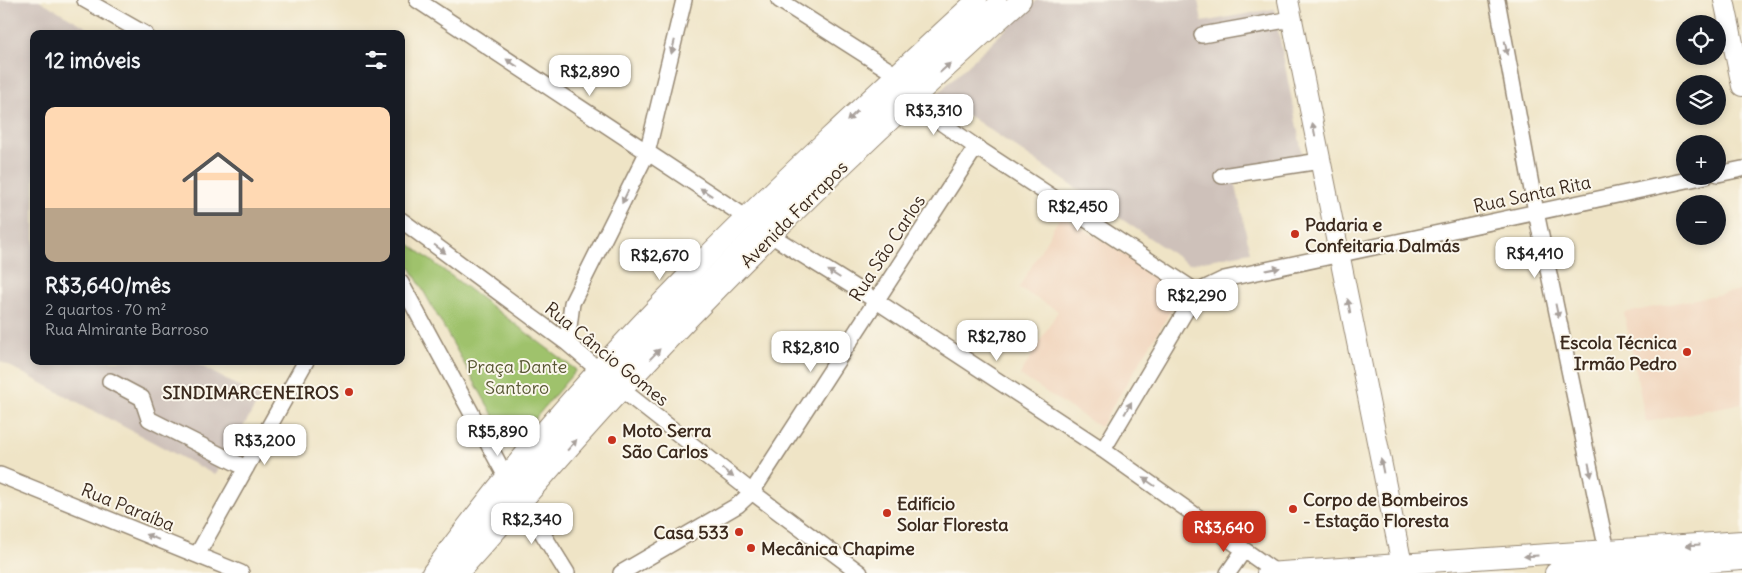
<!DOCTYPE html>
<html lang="pt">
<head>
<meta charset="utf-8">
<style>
	:root { --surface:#171b24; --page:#20242c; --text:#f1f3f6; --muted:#9ea1a6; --accent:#c8321e }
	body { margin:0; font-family:Delius,sans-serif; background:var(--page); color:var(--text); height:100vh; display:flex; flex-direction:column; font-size:19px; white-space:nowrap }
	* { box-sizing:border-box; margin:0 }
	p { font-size:16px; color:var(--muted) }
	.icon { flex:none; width:28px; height:28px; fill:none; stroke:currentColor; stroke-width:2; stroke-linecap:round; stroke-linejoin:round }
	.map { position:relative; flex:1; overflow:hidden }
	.panel { position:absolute; left:30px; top:30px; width:375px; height:335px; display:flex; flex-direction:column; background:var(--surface); border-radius:10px; box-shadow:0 2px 8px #0003 }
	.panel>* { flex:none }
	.buttons { position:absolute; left:1676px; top:15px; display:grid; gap:10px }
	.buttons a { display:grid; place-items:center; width:50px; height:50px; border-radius:50%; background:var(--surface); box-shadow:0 2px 8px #0003; font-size:25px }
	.price { position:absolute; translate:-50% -42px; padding:0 11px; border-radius:10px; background:#fff; color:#222; font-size:16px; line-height:32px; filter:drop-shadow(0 1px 2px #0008) }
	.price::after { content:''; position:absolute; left:50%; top:30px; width:15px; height:11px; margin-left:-8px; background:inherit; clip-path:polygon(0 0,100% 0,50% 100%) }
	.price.on { background:var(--accent); color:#fff }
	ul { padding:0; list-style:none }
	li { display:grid; align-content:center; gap:10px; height:265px; padding:0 15px }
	li span { display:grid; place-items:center; height:155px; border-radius:10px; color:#555 }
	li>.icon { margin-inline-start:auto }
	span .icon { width:90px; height:90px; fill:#fffc; stroke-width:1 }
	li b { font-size:21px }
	h2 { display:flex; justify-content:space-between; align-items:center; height:60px; padding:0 15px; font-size:21px }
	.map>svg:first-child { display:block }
	.built { fill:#f1d5bd }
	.industrial { fill:#cec1ba }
	.green { fill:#9fc26c; stroke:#6d7645 }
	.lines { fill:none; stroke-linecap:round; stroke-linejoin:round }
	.minor-casing { stroke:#958772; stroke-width:18 }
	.major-casing { stroke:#958772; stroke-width:22 }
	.minor { stroke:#fff; stroke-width:15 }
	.major { stroke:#fff; stroke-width:20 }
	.oneway { fill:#a79f9a }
	.poi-dot { fill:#c8321e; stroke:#fbf7ec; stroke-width:2 }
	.labels { text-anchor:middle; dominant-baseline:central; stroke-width:4; stroke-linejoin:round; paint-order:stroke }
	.street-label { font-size:18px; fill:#3b2a1e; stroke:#fbf7ec }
	.poi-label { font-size:18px; font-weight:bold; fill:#3b2a1e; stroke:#fbf7ec; text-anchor:start }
	.park-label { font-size:18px; fill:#595835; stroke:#fbf7ec }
</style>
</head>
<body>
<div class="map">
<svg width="1742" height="573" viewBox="0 0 1742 573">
	<rect width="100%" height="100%" fill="#fbf7ec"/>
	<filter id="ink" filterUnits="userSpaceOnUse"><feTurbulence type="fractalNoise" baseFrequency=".02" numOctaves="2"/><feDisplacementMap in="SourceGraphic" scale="10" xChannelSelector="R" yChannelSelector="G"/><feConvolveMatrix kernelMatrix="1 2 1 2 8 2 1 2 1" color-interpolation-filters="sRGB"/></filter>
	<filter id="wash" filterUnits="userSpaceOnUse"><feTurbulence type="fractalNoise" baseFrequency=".0096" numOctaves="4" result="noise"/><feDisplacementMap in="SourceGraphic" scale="20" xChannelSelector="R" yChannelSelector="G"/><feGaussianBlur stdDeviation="1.12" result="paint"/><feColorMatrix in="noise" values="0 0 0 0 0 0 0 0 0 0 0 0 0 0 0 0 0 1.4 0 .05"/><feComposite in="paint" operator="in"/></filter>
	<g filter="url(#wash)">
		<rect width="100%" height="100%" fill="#efe4c6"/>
		<!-- built -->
		<path class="built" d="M 1061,215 L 1183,291 L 1100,427 L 1020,375 L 1058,311 L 1019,288 Z
			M 1742,290 L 1742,403 L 1646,422 L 1624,313 Z"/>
		<!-- industrial -->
		<path class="industrial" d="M 0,0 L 39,0 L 98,34 L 34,34 L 34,361 L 192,361 L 260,398 L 215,475 L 0,361 Z
			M 1037,0 L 1198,0 L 1202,22 L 1274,9 L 1305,168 L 1235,181 L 1250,252 L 1188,264 L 937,94 Z"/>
		<!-- green -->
		<path class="green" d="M 401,238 L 576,370 L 511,447 L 401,251 Z"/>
	</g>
	<g filter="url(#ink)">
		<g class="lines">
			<!-- minor casing -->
			<g class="minor-casing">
				<path id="minor" d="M 85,0 L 145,34
					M 417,0 L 747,218 L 754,214
					M 779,0 L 895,74
					M 1497,0 L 1536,212 L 1607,551
					M 1202,35 L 1292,19
					M 909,100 L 976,147 L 1197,292
					M 1718,174 L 1742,169
					M 1222,176 L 1320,161
					M 401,220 L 567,343 L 621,389 L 752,492 L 860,573
					M 776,228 L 772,236 L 875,300 L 1103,450 L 1274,571
					M 401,283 L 505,475
					M 567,343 L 572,303 L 647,153 L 684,0
					M 110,381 L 142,398 L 149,419 L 246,468
					M 1103,450 L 1197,292 L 1224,279 L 1706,176
					M 0,475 L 241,573
					M 523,502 L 567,573
					M 197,555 L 306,361
					M 447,573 L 609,378 L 796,191 L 999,0
					M 621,573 L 738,505 L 752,492 L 976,147
					M 1228,573 L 1244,550"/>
			</g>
			<!-- major casing -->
			<g class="major-casing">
				<path id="major" d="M 1288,0 L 1402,565
					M 1724,0 L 1742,86
					M 432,573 C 586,360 784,178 977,0
					M 458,573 C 514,512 566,449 622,389 C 748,253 883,124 1021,0
					M 1267,573 L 1742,541
					M 1555,573 L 1742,560"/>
			</g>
			<!-- minor -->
			<use href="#minor" class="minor"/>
			<!-- major -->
			<use href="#major" class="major"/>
		</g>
		<!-- one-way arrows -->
		<defs><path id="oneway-solid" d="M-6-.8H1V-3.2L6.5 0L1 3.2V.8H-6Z" transform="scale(1.25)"/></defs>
		<g class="oneway">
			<use href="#oneway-solid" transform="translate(673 47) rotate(104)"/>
			<use href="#oneway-solid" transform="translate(1506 48) rotate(80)"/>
			<use href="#oneway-solid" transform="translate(512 63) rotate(-146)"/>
			<use href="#oneway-solid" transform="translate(945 68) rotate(-42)"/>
			<use href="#oneway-solid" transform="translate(852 116) rotate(136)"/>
			<use href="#oneway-solid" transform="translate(1314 130) rotate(-101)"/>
			<use href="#oneway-solid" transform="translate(706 192) rotate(-147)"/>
			<use href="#oneway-solid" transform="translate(625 197) rotate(116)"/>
			<use href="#oneway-solid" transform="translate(440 249) rotate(37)"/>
			<use href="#oneway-solid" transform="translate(1273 269) rotate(-11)"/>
			<use href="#oneway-solid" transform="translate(834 274) rotate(-148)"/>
			<use href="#oneway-solid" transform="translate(1349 306) rotate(-101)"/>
			<use href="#oneway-solid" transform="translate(1557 311) rotate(78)"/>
			<use href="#oneway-solid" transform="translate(655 354) rotate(-46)"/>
			<use href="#oneway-solid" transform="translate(1128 408) rotate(-60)"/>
			<use href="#oneway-solid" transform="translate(572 445) rotate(-49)"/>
			<use href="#oneway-solid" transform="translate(1382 466) rotate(-101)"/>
			<use href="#oneway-solid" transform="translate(1590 470) rotate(78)"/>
			<use href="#oneway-solid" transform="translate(728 473) rotate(38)"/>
			<use href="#oneway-solid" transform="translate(1149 482) rotate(-145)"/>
			<use href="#oneway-solid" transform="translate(152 537) rotate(-158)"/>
			<use href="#oneway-solid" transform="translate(1693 545) rotate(176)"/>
			<use href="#oneway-solid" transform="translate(1531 556) rotate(176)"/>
		</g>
	</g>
	<!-- markers -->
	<g class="poi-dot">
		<circle cx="1295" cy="234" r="5"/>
		<circle cx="1687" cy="352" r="5"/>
		<circle cx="349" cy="392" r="5"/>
		<circle cx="612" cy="440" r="5"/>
		<circle cx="1293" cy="509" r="5"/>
		<circle cx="887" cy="513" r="5"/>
		<circle cx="739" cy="532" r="5"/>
		<circle cx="751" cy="548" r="5"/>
	</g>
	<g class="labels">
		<!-- street labels -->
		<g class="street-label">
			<text transform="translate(1532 194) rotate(-12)">Rua Santa Rita</text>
			<text transform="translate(794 214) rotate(-45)">Avenida Farrapos</text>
			<text transform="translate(887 248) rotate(-57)">Rua São Carlos</text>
			<text transform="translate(607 354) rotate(39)">Rua Câncio Gomes</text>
			<text transform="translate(128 507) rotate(22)">Rua Paraíba</text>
		</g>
		<!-- poi labels -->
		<g class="poi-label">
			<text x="1305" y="224">Padaria e<tspan x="1305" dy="21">Confeitaria Dalmás</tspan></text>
			<text x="1677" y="342" text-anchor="end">Escola Técnica<tspan x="1677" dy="21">Irmão Pedro</tspan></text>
			<text x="339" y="392" text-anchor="end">SINDIMARCENEIROS</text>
			<text x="622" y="430">Moto Serra<tspan x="622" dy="21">São Carlos</tspan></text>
			<text x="1303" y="499">Corpo de Bombeiros<tspan x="1303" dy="21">- Estação Floresta</tspan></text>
			<text x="897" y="503">Edifício<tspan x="897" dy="21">Solar Floresta</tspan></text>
			<text x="729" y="532" text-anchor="end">Casa 533</text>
			<text x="761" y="548">Mecânica Chapime</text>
		</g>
		<!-- park labels -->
		<g class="park-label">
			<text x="517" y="366">Praça Dante<tspan x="517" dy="21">Santoro</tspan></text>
		</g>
	</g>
</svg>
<div class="buttons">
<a><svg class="icon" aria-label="locate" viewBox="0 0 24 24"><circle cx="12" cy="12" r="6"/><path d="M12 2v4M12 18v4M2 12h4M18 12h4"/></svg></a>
<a><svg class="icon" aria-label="layers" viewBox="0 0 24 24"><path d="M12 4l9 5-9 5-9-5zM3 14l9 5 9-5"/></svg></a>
<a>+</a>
<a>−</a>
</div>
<b class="price" style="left:590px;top:97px">R$2,890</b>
<b class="price" style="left:934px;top:136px">R$3,310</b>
<b class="price" style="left:1078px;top:232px">R$2,450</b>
<b class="price" style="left:1535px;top:279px">R$4,410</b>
<b class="price" style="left:660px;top:281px">R$2,670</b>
<b class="price" style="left:1197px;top:321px">R$2,290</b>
<b class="price" style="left:997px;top:362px">R$2,780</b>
<b class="price" style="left:811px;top:373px">R$2,810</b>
<b class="price" style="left:498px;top:457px">R$5,890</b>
<b class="price" style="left:265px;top:466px">R$3,200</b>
<b class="price" style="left:532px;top:545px">R$2,340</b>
<b class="price on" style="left:1224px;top:553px">R$3,640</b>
<section class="panel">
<h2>12 imóveis<svg class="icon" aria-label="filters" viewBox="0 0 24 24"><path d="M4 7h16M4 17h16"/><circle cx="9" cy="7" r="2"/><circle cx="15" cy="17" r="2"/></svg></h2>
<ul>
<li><span style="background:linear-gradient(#ffd9b3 65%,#b9a48a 0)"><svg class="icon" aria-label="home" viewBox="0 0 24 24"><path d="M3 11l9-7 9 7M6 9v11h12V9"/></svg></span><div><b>R$3,640/mês</b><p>2 quartos · 70 m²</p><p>Rua Almirante Barroso</p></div></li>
</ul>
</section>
</div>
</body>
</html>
